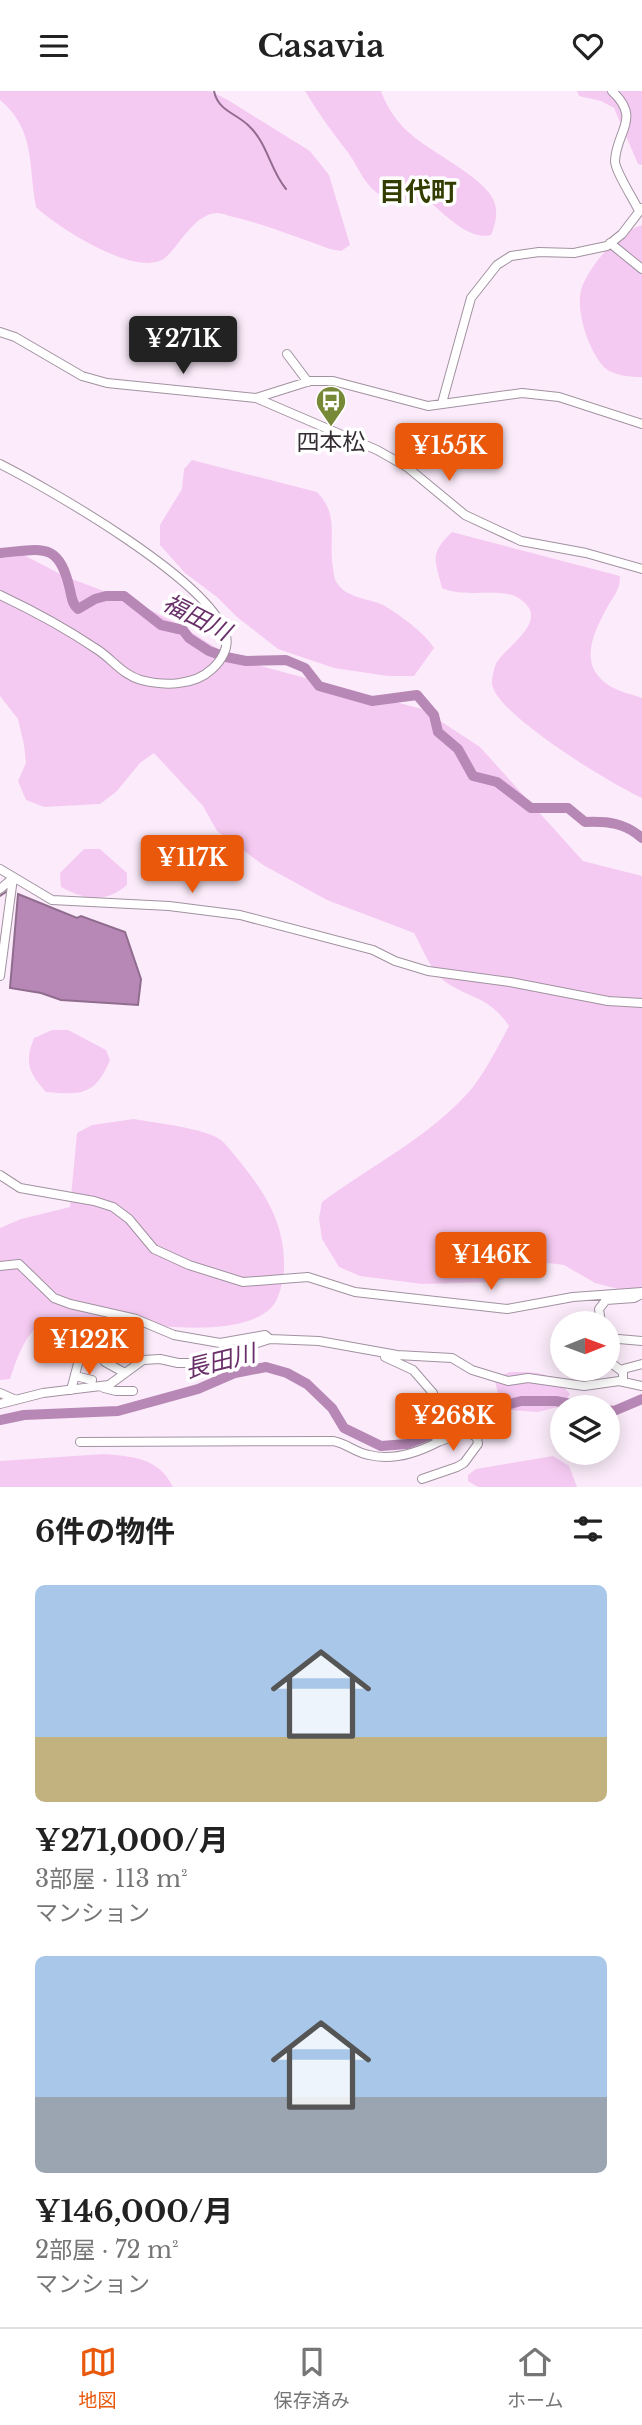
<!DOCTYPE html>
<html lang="ja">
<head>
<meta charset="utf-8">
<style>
	:root { --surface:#fff; --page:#f2f2f2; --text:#222; --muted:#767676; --line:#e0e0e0; --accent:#ea580c }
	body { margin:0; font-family:"Libre Baskerville","Noto Sans JP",serif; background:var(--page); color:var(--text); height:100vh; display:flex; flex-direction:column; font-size:26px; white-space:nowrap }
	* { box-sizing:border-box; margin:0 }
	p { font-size:23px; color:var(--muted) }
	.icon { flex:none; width:38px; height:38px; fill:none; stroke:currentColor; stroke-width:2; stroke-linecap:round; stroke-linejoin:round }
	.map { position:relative; height:1396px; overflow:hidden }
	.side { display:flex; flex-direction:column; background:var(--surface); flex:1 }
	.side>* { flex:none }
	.needle { width:46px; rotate:89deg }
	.buttons { position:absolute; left:550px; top:1220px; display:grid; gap:14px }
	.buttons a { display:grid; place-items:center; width:70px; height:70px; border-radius:50%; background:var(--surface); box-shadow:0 4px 18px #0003; font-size:35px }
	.price { position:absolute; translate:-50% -60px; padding:0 16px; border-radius:7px; background:var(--accent); color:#fff; font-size:23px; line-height:46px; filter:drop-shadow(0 2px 4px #0008) }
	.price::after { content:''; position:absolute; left:50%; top:42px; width:21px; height:16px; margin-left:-10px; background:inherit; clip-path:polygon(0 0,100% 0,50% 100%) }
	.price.active { background:#222; color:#fff }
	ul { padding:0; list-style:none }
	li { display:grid; align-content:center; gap:14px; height:371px; padding:0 35px }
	li span { display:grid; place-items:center; height:217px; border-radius:10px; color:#555 }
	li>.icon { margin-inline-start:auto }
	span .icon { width:126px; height:126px; fill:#fffc; stroke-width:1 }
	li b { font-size:30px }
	h2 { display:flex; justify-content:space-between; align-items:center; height:84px; padding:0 35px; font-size:30px }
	header { display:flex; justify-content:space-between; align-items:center; height:91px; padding:0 35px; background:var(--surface); font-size:32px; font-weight:700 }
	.dock { display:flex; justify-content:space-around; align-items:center; height:98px; border-top:2px solid var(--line); background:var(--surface); font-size:19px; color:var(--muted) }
	.dock a { display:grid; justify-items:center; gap:4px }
	.dock .active { color:var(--accent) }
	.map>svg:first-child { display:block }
	.green { fill:#f5caf2 }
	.water { fill:#b787b5; stroke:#906c8e; stroke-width:2 }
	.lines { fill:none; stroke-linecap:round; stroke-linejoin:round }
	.stream { stroke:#906c8e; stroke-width:2 }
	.river { stroke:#b787b5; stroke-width:10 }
	.minor-casing { stroke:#a192a0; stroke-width:10 }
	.minor { stroke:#fff; stroke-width:8 }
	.labels { text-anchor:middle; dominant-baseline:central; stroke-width:7; stroke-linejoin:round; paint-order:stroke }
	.poi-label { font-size:23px; fill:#342e34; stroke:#fff }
	.water-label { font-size:24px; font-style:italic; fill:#682e68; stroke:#fff }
	.quarter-label { font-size:26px; font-weight:bold; fill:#333d00; stroke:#fff }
</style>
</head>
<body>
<header><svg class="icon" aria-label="menu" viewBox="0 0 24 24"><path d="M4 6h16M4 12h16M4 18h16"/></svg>Casavia<svg class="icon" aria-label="heart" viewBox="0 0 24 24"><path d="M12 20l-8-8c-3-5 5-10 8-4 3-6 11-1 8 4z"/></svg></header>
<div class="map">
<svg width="642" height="1396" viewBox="0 0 642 1396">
	<rect width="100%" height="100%" fill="#fcecfb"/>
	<!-- green -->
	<path class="green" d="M 0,0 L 210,0 L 228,9 L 310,60 L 329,84 L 350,154 L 341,160 L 330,158 C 299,147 269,135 238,127 C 231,126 223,122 217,122 C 194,123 180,154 165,167 C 137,188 57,136 36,116 C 28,75 36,39 0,9 Z
		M 305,0 L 381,0 C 387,17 398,33 412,44 C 430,61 490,89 495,113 C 498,124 495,134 491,144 C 468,150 444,122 426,108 C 413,109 395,111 383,105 C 366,98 359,77 349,63 C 333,42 318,22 305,0 Z
		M 577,0 L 642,0 L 642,74 L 638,73 L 614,17 L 601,10 L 579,5 Z
		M 642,134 L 642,286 C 631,286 614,285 605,277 C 589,262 574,217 582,196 C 591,173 618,141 642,134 Z
		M 192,369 L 317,401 C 340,424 328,448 333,477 C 334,482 334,488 337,492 C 347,508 370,507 385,515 C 402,526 423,540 434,557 L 414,585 L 388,585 L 334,577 L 278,558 L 237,526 L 217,506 L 185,482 L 160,454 L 160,434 L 182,398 L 184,378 Z
		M 452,441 L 620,485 C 620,499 615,503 608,515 C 595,539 577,572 607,593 C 616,600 631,603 642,607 L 642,707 C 613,694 493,622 492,592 C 492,586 494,576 497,571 C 508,554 551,529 520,508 C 502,495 465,508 442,497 C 435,468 429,463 452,441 Z
		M 0,460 L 18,461 L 64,485 L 141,514 L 183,536 L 234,568 L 422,618 L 480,656 L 583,770 L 642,785 L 642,1204 L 595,1192 L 564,1174 L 548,1172 L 494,1191 L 422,1193 L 360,1185 L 339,1176 L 322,1148 L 319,1127 L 322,1111 C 372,1074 433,1044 473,996 C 487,977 498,956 509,935 C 488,905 473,909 447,892 C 431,881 423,858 414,842 L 327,809 L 263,774 L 217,740 L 203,715 L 154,662 L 140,672 L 116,701 L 100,713 L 44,716 L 26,709 L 18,690 L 26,672 L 24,654 L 18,628 L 0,605 Z
		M 84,758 L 100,758 L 127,782 L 127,794 C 104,813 86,809 61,796 L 60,782 Z
		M 52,939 L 68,939 L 106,959 L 110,969 C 95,1005 81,1004 46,1001 C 29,982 24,972 34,947 Z
		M 134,1028 C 155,1032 205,1037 221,1049 C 225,1052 229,1058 232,1061 C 262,1097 286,1130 284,1179 C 283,1191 279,1210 270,1218 C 231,1253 122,1228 72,1228 C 66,1228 57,1227 51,1228 C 27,1235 17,1267 10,1288 L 0,1289 L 0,1137 L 21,1128 L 70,1116 L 77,1042 L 92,1034 Z
		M 510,1281 C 538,1281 551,1280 570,1303 L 562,1315 L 538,1321 L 510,1319 L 500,1309 L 494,1287 Z
		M 104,1363 C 134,1366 158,1366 173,1396 L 0,1396 L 0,1370 Z
		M 553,1365 L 569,1375 L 577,1396 L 478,1396 L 468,1390 L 468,1384 L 476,1378 Z"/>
	<!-- water -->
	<path class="water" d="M 18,803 L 77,827 L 81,825 L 125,841 L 141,888 L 138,914 L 61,909 L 41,902 L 10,897 Z"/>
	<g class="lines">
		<!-- stream -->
		<path class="stream" d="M 214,0 C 218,20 236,22 249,35 C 268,53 270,79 286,98
			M 0,805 L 6,801"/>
		<!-- river -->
		<path class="river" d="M 0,462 C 43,458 59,450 70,499 C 72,507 72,513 78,518 L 95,508 L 106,505 L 124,505 L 161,534 L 183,539 L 189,547 L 209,560 L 226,566 L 246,570 L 286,569 L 305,577 L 319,595 L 372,610 L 417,604 L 434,624 L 438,641 L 458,658 L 473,685 L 497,691 L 531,717 L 568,717 L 585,731 C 608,730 625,732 642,747
			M 607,1319 L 614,1320 L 642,1308
			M 0,1329 L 24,1324 L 118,1320 L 198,1298 L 235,1282 L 266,1276 L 287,1282 L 307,1293 L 332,1317 L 344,1337 L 381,1355 L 407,1353 L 499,1316 L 521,1310 L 556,1310 L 585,1316"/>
		<!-- minor casing -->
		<g class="minor-casing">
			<path id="minor" d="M 612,0 C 642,28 616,40 615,70 C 615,80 634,109 639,120
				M 610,152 L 642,178
				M 0,241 L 15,246 L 82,285 L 107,292 L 256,307 L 377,359 L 407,376 L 465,424 L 521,450 L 586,462 L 642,478
				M 287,263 L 308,291
				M 256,307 L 310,290 L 333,290 L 428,315 L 522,302 L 559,306 L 642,333
				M 442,312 L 471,207 L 497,174 L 511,165 L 539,161 L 574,162 L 607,155 L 622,143 L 642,117
				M 0,373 C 51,399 213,491 226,545 C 229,557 221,570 212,578 C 194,595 164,595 141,589 C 123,584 113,569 98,559 C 67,538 34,520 0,504
				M 0,778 L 52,809 L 169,815 L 240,824 L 373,859 L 395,870 L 428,880 L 510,891 L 608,910 L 642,912
				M 0,798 L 13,787
				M 0,885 L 13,787
				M 0,1084 L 20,1097 L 94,1110 L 113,1116 L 129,1128 L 154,1158 L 189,1174 L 243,1191 L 308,1186 L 355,1201 L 507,1218 L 573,1206 L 642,1201
				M 0,1175 L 19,1173 L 54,1207 L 70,1213 L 136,1228 L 174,1244 L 220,1252 L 265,1244 L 270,1248
				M 601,1232 L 599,1218 L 606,1209 L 634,1207 L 642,1203
				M 607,1247 L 642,1250
				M 385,1266 L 413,1279 L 433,1302 L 426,1325 L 438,1351 C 451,1347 466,1336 477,1347 L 478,1353 L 464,1372 L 457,1376 L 422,1388
				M 607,1269 L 623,1281
				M 105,1271 L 125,1282
				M 75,1285 L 92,1289
				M 623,1291 L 623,1278 L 642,1273
				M 104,1297 L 116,1300 L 133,1300
				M 71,1299 L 80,1265
				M 0,1302 L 16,1309
				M 0,1313 L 43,1302 L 109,1294 L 143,1269 L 160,1268 L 178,1272 L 204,1272 L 223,1263 L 270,1248 L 319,1250 L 397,1264 L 452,1267 L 472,1279 L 508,1290 L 528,1287 L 584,1295 L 619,1290 L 642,1295
				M 80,1351 L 333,1350 C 346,1352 356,1362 369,1364 C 393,1370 417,1362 438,1351"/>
		</g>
		<!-- minor -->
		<use href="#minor" class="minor"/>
	</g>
	<!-- icons -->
	<defs>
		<g id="bus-pin" transform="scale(1.575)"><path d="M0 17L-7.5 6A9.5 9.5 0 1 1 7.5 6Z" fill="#778837" stroke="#fff"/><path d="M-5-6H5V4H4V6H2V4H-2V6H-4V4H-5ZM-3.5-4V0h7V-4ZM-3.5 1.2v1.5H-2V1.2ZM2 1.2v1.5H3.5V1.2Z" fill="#fff"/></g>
	</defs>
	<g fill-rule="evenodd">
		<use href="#bus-pin" x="331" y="310"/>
	</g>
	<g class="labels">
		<!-- poi labels -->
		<g class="poi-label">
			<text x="331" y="351">四本松</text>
		</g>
		<!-- water labels -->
		<g class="water-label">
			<text transform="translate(197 526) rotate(27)">福田川</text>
			<text transform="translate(220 1270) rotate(-14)">長田川</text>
		</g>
		<!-- quarter labels -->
		<g class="quarter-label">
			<text x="418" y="101">目代町</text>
		</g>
	</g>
</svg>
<div class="buttons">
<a><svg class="needle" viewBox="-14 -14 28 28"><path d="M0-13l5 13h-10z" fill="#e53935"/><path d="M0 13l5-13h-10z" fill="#767676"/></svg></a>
<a><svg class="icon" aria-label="layers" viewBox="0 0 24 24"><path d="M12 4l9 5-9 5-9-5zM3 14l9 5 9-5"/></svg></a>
</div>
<b class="price active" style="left:183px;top:285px">¥271K</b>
<b class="price" style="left:449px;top:392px">¥155K</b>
<b class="price" style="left:192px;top:804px">¥117K</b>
<b class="price" style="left:491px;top:1201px">¥146K</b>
<b class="price" style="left:89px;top:1286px">¥122K</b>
<b class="price" style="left:453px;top:1362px">¥268K</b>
</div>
<section class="side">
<h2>6件の物件<svg class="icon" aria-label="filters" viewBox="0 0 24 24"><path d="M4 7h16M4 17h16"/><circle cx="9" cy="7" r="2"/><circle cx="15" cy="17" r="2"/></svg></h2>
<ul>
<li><span style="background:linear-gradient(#a9c7e8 70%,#c2b280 0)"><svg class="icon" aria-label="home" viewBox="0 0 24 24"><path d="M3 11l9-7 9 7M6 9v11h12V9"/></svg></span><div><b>¥271,000/月</b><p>3部屋 · 113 m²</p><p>マンション</p></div></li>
<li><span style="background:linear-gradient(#a9c7e8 65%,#9aa5b1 0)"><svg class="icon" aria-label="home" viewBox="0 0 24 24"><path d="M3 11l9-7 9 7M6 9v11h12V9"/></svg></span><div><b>¥146,000/月</b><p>2部屋 · 72 m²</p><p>マンション</p></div></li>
</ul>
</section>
<nav class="dock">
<a class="active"><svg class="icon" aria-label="map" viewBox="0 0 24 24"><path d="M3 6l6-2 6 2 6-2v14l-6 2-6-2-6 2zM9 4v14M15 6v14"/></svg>地図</a>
<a><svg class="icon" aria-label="saved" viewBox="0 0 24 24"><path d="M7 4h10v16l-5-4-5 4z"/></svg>保存済み</a>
<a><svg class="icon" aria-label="home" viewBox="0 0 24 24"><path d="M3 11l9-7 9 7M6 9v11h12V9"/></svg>ホーム</a>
</nav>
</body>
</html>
